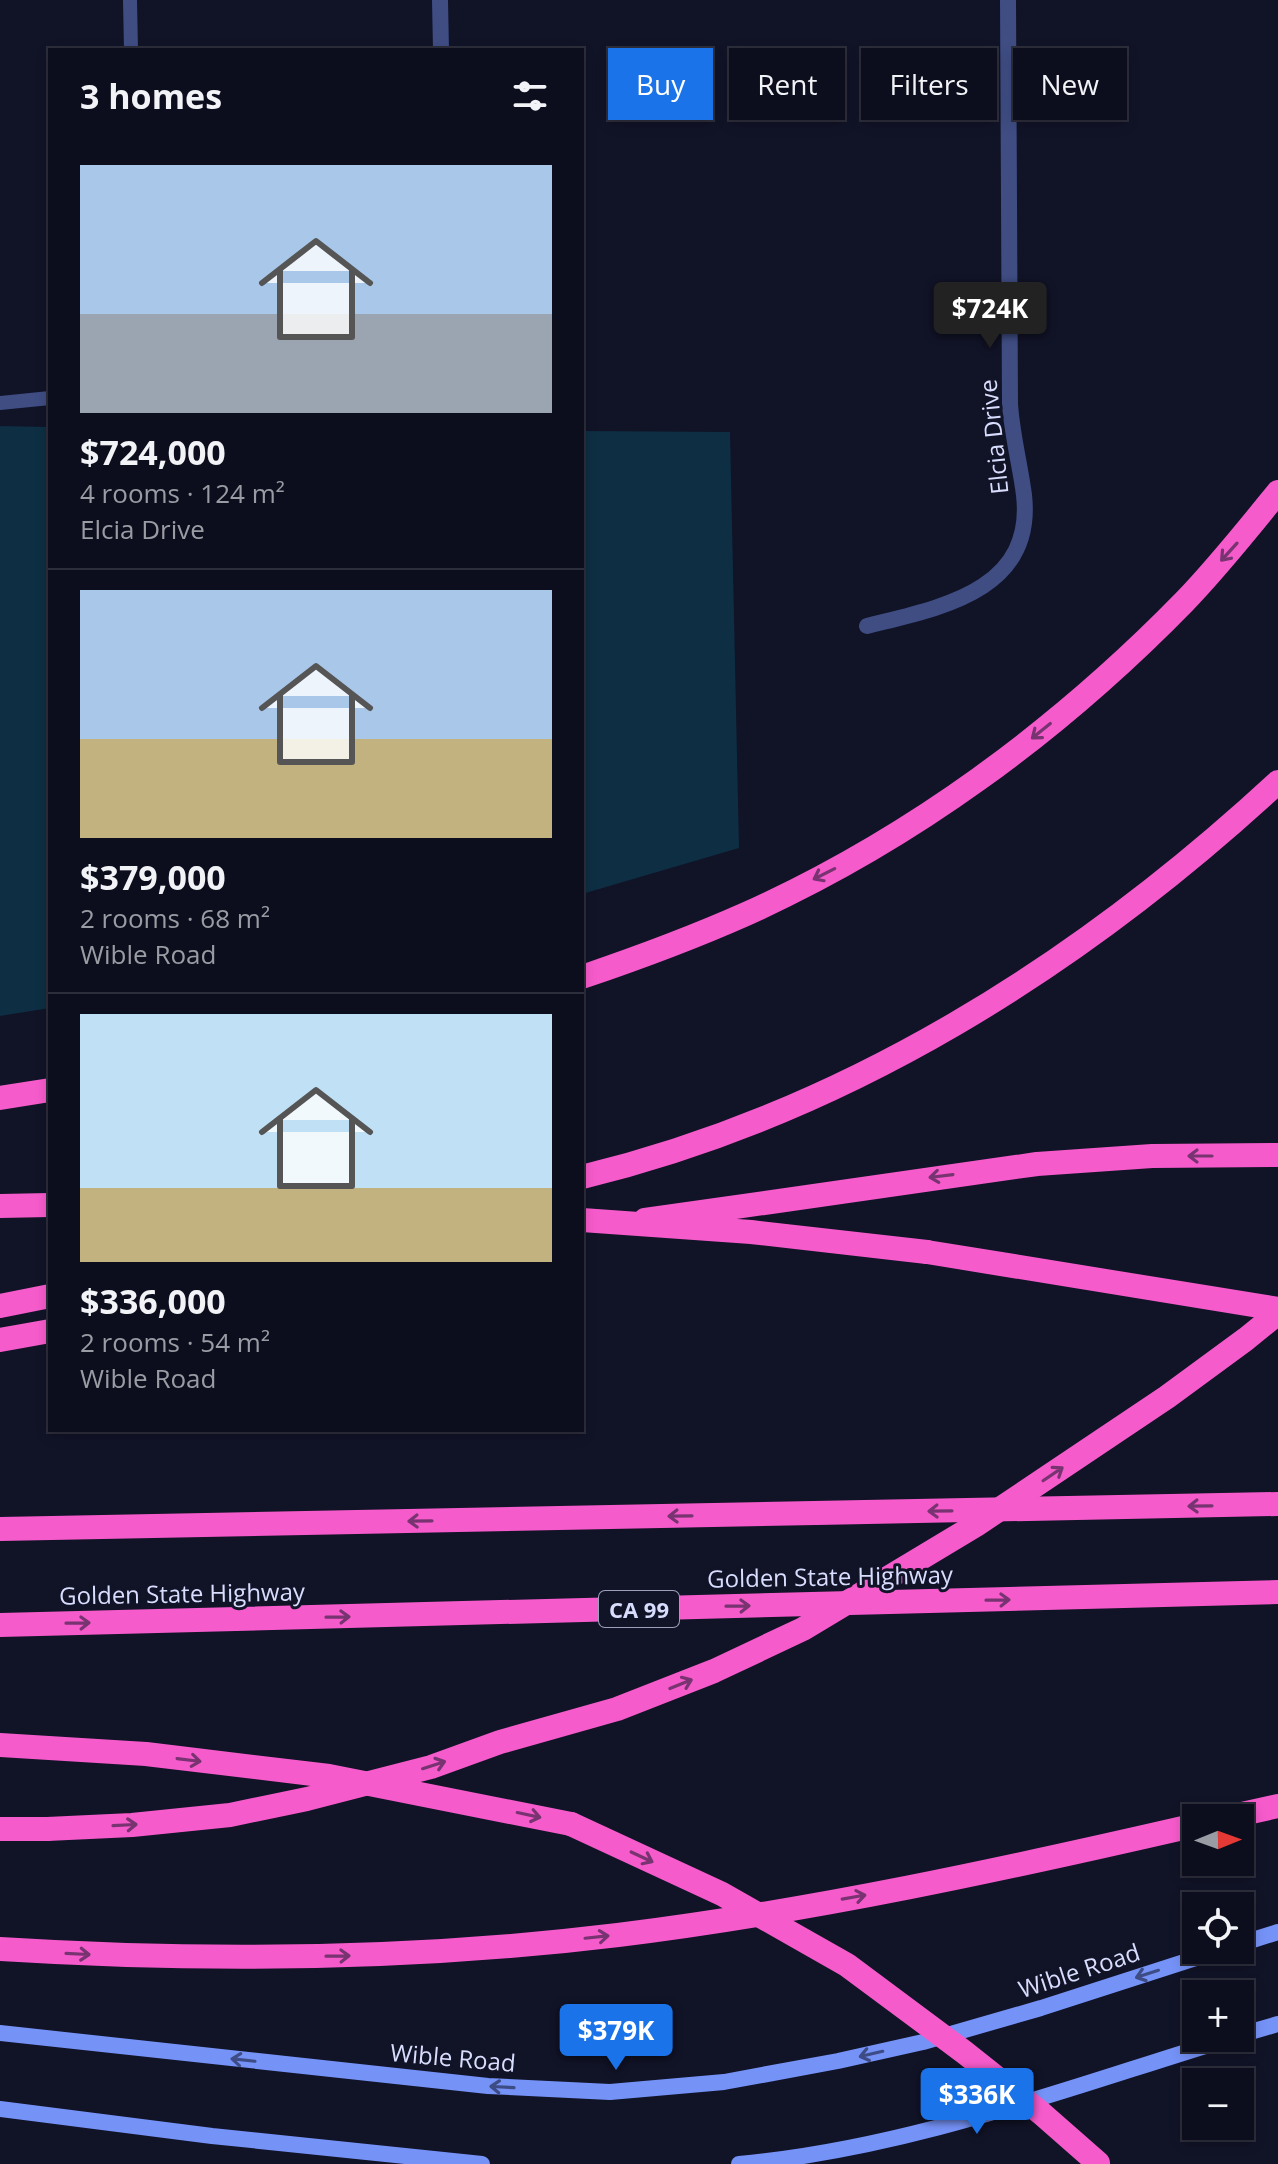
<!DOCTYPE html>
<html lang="en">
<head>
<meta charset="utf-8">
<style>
	:root { --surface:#0d0e1d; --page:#1b1c2a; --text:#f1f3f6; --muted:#9a9ca4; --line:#2d2e3b; --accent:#1a73e8 }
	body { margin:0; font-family:"Open Sans",sans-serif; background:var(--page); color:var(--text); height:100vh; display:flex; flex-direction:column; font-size:30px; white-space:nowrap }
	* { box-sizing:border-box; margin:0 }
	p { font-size:26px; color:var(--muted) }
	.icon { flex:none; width:44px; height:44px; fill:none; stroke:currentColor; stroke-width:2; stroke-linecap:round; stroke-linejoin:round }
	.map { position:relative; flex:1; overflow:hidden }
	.details { position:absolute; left:48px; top:48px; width:536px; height:1384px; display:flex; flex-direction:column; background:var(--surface); border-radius:0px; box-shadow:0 4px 12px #0003,0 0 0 2px var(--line) }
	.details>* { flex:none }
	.guide { position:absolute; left:608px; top:48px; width:550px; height:72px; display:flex; gap:16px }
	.needle { width:52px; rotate:89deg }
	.controls { position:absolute; left:1182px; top:1804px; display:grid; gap:16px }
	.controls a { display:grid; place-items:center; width:72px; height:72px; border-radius:0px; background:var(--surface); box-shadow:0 4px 12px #0003,0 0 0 2px var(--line); font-size:40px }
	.price { position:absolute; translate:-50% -68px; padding:0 18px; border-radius:8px; background:var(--accent); color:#fff; font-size:26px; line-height:52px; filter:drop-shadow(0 2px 4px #0008) }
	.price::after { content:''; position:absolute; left:50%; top:48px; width:24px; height:18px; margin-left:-12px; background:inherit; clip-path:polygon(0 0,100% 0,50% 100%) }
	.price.on { background:#222; color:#fff }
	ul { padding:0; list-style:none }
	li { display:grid; align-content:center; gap:16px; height:424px; padding:0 32px }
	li+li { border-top:2px solid var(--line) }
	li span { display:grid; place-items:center; height:248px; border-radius:0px; color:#555 }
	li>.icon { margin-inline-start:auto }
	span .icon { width:144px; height:144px; fill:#fffc; stroke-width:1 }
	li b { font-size:34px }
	h2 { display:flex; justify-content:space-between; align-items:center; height:96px; padding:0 32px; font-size:34px }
	.pill { padding:0 28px; border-radius:0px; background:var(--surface); box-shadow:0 4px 12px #0003,0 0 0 2px var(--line); font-size:28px; line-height:72px }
	.pill.on { background:var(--accent); color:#fff }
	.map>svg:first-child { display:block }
	.water { fill:#0e2e43 }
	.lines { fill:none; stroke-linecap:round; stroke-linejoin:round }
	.lane { stroke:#3f4d83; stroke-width:14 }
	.street { stroke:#3f4d83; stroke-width:16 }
	.secondary { stroke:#7592f7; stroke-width:16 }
	.highway { stroke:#f65bcb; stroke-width:24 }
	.highway-bridge { stroke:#f65bcb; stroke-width:24 }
	.oneway { stroke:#783371 }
	.oneway2 { stroke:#3e4c85 }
	.labels { text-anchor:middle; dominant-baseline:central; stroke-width:6; stroke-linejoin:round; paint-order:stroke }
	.shield { fill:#111327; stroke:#9da0bd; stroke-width:2 }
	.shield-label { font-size:22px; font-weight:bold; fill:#d9ddfd }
	.street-label { font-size:24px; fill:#d9ddfd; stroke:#111327 }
</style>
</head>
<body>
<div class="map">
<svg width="1278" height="2164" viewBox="0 0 1278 2164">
	<rect width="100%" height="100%" fill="#111327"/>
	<!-- water -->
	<path class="water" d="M 0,426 L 50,427 L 50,1008 L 0,1016 Z
		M 582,431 L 730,432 L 739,848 L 582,894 Z"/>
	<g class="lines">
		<!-- lane -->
		<path class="lane" d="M 130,0 L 131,50
			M 0,403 L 50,398"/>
		<!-- street -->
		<path class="street" d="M 440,0 L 441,50
			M 867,626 C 938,608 1035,592 1024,495 C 1020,464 1012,435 1010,404 L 1008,0"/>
		<!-- secondary -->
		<path class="secondary" d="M 1240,1944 L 1278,1932
			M 0,2033 L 488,2086 L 610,2092 L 724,2082 L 838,2061 L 923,2042 L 1041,2008 L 1221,1950
			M 1240,2035 L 1278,2024
			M 0,2109 L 212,2136 L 482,2164
			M 739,2164 C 908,2149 1070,2087 1231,2038"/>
		<!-- highway -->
		<path class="highway" d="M 582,977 C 638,958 692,938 746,914 C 910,840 1058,731 1184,602 C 1217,568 1248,529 1278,492
			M 0,1098 L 50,1090
			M 582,1177 C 846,1113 1080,965 1278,782
			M 0,1206 L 50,1205
			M 645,1220 L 1037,1164 L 1152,1156 L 1278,1155
			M 927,1252 L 1278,1309
			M 0,1306 L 50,1296
			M 0,1340 L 50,1331
			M 0,1529 L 1278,1504
			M 0,1625 L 1278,1592
			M 0,1745 L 146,1754 L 329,1776 L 571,1824
			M 1224,1818 L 1278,1806
			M 0,1829 L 47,1829
			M 0,1949 C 206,1962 413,1960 618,1935 C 812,1911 1005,1869 1196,1825"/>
		<!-- highway-bridge -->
		<path class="highway-bridge" d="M 582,1220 L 751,1232 L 927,1252
			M 571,1824 L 722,1894 L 847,1965 L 964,2052 L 1041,2113 L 1098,2163
			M 47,1829 L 132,1825 L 230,1815 L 307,1799 L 431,1767 L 500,1742 L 617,1709 L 714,1671 L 803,1629 L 976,1525 L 1167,1397 L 1246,1339 L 1278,1313"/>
	</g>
	<!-- one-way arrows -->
	<defs><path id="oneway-shaft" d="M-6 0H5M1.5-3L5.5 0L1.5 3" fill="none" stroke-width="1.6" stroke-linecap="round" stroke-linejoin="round" transform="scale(2)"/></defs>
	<g class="oneway">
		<use href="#oneway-shaft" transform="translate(1229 552) rotate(132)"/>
		<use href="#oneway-shaft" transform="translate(1041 731) rotate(141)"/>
		<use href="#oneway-shaft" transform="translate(824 874) rotate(153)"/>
		<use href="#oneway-shaft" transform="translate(1200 1156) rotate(180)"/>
		<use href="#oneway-shaft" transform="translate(941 1176) rotate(173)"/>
		<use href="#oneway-shaft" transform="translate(1053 1474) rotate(-34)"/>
		<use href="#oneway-shaft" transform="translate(1200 1506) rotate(179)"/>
		<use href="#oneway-shaft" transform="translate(940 1511) rotate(179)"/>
		<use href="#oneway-shaft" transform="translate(680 1516) rotate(179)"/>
		<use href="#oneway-shaft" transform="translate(420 1521) rotate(179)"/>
		<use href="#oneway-shaft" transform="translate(998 1600) rotate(-1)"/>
		<use href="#oneway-shaft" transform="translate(738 1606) rotate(-1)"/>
		<use href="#oneway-shaft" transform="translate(338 1617) rotate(-1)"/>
		<use href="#oneway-shaft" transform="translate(78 1623) rotate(-1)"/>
		<use href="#oneway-shaft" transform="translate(681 1684) rotate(-22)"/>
		<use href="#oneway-shaft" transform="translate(189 1760) rotate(7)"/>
		<use href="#oneway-shaft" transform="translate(434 1765) rotate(-18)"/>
		<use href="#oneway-shaft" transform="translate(529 1815) rotate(12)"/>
		<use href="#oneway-shaft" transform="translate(125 1825) rotate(-3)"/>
		<use href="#oneway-shaft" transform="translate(642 1857) rotate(25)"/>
		<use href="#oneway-shaft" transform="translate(854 1897) rotate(-10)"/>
		<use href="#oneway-shaft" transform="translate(597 1937) rotate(-6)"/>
		<use href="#oneway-shaft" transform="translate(78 1954) rotate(3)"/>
		<use href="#oneway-shaft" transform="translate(338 1956) rotate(-1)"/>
	</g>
	<g class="oneway2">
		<use href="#oneway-shaft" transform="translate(1147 1974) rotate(162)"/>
		<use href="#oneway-shaft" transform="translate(871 2054) rotate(167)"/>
		<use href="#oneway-shaft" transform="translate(243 2060) rotate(-174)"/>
		<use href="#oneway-shaft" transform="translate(502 2087) rotate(-177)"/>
	</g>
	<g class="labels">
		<!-- shield labels -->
		<rect class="shield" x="599" y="1591" width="80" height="36" rx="6"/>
		<g class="shield-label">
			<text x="639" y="1609">CA 99</text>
		</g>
		<!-- street labels -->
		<g class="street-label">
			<text transform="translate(993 437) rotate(-96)">Elcia Drive</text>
			<text transform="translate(830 1576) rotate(-1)">Golden State Highway</text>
			<text transform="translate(182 1593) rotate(-1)">Golden State Highway</text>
			<text transform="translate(1079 1970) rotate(-18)">Wible Road</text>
			<text transform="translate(453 2057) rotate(5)">Wible Road</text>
		</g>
	</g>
</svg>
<div class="controls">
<a><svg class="needle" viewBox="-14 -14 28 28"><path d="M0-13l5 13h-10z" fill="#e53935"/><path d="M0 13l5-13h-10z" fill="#9a9ca4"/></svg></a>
<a><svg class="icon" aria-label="locate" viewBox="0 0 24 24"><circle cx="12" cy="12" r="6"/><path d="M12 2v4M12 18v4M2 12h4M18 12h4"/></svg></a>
<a>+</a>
<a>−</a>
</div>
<b class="price on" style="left:990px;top:350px">$724K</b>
<b class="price" style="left:616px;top:2072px">$379K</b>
<b class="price" style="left:977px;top:2136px">$336K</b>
<div class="guide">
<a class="pill on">Buy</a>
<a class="pill">Rent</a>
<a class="pill">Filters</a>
<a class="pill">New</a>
</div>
<section class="details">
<h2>3 homes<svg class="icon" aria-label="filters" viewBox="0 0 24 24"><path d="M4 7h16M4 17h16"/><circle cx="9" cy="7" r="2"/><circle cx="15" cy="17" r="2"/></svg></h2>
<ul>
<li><span style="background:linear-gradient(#a9c7e8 60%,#9aa5b1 0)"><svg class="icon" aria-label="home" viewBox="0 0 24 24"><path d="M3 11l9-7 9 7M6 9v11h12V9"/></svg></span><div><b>$724,000</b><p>4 rooms · 124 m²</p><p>Elcia Drive</p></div></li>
<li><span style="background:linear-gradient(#a9c7e8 60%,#c2b280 0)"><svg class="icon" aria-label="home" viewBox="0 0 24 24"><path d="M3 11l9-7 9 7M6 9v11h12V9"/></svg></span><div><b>$379,000</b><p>2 rooms · 68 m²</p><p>Wible Road</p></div></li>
<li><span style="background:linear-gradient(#bfe0f5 70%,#c2b280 0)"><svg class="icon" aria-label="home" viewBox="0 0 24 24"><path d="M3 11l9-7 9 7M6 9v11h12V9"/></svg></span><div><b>$336,000</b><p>2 rooms · 54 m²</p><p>Wible Road</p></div></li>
</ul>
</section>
</div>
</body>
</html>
